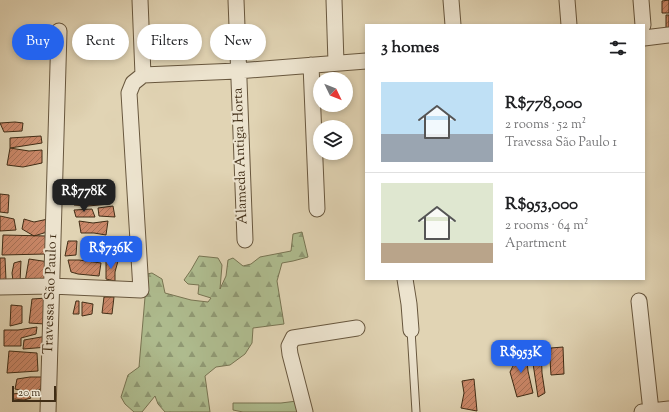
<!DOCTYPE html>
<html lang="en">
<head>
<meta charset="utf-8">
<style>
	:root { --surface:#fff; --page:#f6f6f6; --text:#202124; --muted:#757577; --line:#e0e0e0; --accent:#2563eb }
	body { margin:0; font-family:"Sorts Mill Goudy",serif; background:var(--page); color:var(--text); height:100vh; display:flex; flex-direction:column; font-size:15px; white-space:nowrap }
	* { box-sizing:border-box; margin:0 }
	p { font-size:13px; color:var(--muted) }
	.icon { flex:none; width:22px; height:22px; fill:none; stroke:currentColor; stroke-width:2; stroke-linecap:round; stroke-linejoin:round }
	.map { position:relative; flex:1; overflow:hidden }
	.sheet { position:absolute; left:365px; top:24px; width:280px; height:256px; display:flex; flex-direction:column; background:var(--surface); border-radius:0px; box-shadow:0 2px 6px #0003 }
	.sheet>* { flex:none }
	.top-card { position:absolute; left:12px; top:24px; width:293px; height:36px; display:flex; gap:8px }
	.needle { width:26px; rotate:133deg }
	.buttons { position:absolute; left:313px; top:72px; display:grid; gap:8px }
	.buttons a { display:grid; place-items:center; width:40px; height:40px; border-radius:50%; background:var(--surface); box-shadow:0 2px 6px #0003; font-size:20px }
	.scale { position:absolute; left:12px; bottom:10px; width:44px; box-sizing:border-box; padding-left:4px; border:2px solid #402d16; border-top:0; font-size:11px; line-height:14px; white-space:nowrap; color:#402d16; -webkit-text-stroke:3px #ece3ce; paint-order:stroke }
	.price { position:absolute; translate:-50% -34px; padding:0 9px; border-radius:8px; background:var(--accent); color:#fff; font-size:13px; line-height:26px; filter:drop-shadow(0 1px 2px #0008) }
	.price::after { content:''; position:absolute; left:50%; top:24px; width:12px; height:9px; margin-left:-6px; background:inherit; clip-path:polygon(0 0,100% 0,50% 100%) }
	.price.active { background:#222; color:#fff }
	ul { padding:0; list-style:none }
	li { display:flex; align-items:center; gap:12px; height:100px; padding:0 16px }
	li+li { border-top:1px solid var(--line) }
	li span { display:grid; place-items:center; flex:none; width:112px; height:80px; border-radius:0px; color:#555 }
	li>.icon { margin-inline-start:auto }
	span .icon { width:48px; height:48px; fill:#fffc; stroke-width:1 }
	li b { font-size:17px }
	h2 { display:flex; justify-content:space-between; align-items:center; height:48px; padding:0 16px; font-size:17px }
	.chip { padding:0 14px; border-radius:18px; background:var(--surface); box-shadow:0 2px 6px #0003; font-size:14px; line-height:36px }
	.chip.active { background:var(--accent); color:#fff }
	.map>svg:first-child { display:block }
	.green { fill:#afbd90; stroke:#787553 }
	.forest { fill:url(#forest-firs); stroke:#787553 }
	.building { fill:url(#building-hatch); stroke:#402d16 }
	.lines { fill:none; stroke-linecap:round; stroke-linejoin:round }
	.service-casing { stroke:#68573e; stroke-width:9 }
	.minor-casing { stroke:#68573e; stroke-width:17 }
	.service { stroke:#ece3ce; stroke-width:7 }
	.minor { stroke:#ece3ce; stroke-width:15 }
	.labels { text-anchor:middle; dominant-baseline:central; stroke-width:4; stroke-linejoin:round; paint-order:stroke }
	.street-label { font-size:14px; fill:#402d16; stroke:#ece3ce }
</style>
</head>
<body>
<div class="map">
<svg width="669" height="412" viewBox="0 0 669 412">
	<defs>
		<pattern id="forest-firs" width="22" height="20" patternUnits="userSpaceOnUse"><rect width="22" height="20" fill="#afbd90"/><path d="M5 1l3.5 6h-7zM16 11l3.5 6h-7z" fill="#909a75"/></pattern>
		<pattern id="building-hatch" width="6" height="6" patternUnits="userSpaceOnUse"><rect width="6" height="6" fill="#cb8869"/><path d="M-1 1l2-2M0 6l6-6M5 7l2-2" fill="none" stroke="#a67055"/></pattern>
	</defs>
	<rect width="100%" height="100%" fill="#e1d4b4"/>
	<filter id="stains"><feTurbulence type="fractalNoise" baseFrequency=".005" numOctaves="4"/><feColorMatrix values="0 0 0 0 .2 0 0 0 0 .09 0 0 0 0 .02 0 0 0 .5 -.17"/></filter>
	<radialGradient id="worn" r=".72"><stop offset=".6" stop-color="#630" stop-opacity="0"/><stop offset="1" stop-color="#630" stop-opacity=".3"/></radialGradient>
	<!-- green -->
	<path class="green" d="M 297,401 L 300,412 L 243,412 L 233,410 L 233,403 L 281,403 Z"/>
	<!-- forest -->
	<path class="forest" d="M 302,232 L 308,257 L 293,261 L 282,263 L 277,281 L 284,324 L 253,328 L 252,343 L 245,354 L 230,365 L 216,367 L 205,376 L 210,412 L 165,412 L 158,404 L 155,396 L 142,412 L 134,412 L 125,404 L 121,397 L 128,375 L 139,367 L 147,274 L 152,273 L 162,279 L 165,293 L 191,300 L 208,302 L 211,298 L 198,294 L 199,285 L 188,284 L 184,280 L 191,270 L 199,256 L 218,258 L 222,265 L 220,289 L 226,276 L 228,260 L 233,258 L 243,266 L 251,264 L 260,257 L 291,251 L 293,234 Z"/>
	<!-- building -->
	<path class="building" d="M 669,0 L 669,13 L 662,13 L 662,1 Z
		M 666,15 L 669,15 L 669,30 L 666,30 Z
		M 15,122 L 23,123 L 22,131 L 4,132 L 0,123 Z
		M 41,136 L 42,143 L 10,148 L 10,138 Z
		M 10,148 L 29,151 L 42,150 L 42,163 L 23,167 L 7,165 Z
		M 0,194 L 9,195 L 8,213 L 0,212 Z
		M 113,194 L 110,204 L 88,206 L 74,205 L 75,195 Z
		M 113,206 L 115,217 L 99,216 L 98,208 Z
		M 92,209 L 95,217 L 76,217 L 74,210 Z
		M 0,216 L 14,219 L 16,230 L 0,231 Z
		M 24,219 L 34,222 L 48,219 L 47,232 L 34,236 L 22,229 Z
		M 79,221 L 93,223 L 108,221 L 106,235 L 94,233 L 81,233 Z
		M 3,235 L 46,236 L 46,254 L 2,255 Z
		M 83,240 L 94,240 L 94,254 L 81,252 Z
		M 68,241 L 77,241 L 76,255 L 65,256 Z
		M 0,258 L 5,258 L 6,280 L 0,281 Z
		M 29,259 L 49,262 L 46,280 L 25,282 Z
		M 68,260 L 79,260 L 101,263 L 99,276 L 78,274 L 71,272 Z
		M 106,260 L 118,261 L 115,272 L 115,281 L 106,279 Z
		M 21,261 L 20,282 L 13,281 L 12,273 L 14,263 Z
		M 104,297 L 114,297 L 112,314 L 102,313 Z
		M 47,298 L 45,324 L 29,323 L 32,299 Z
		M 76,301 L 79,301 L 79,314 L 73,314 Z
		M 82,302 L 93,304 L 92,314 L 82,316 Z
		M 11,305 L 22,306 L 22,323 L 10,326 Z
		M 37,327 L 36,334 L 21,338 L 21,346 L 4,346 L 4,330 L 18,330 Z
		M 47,336 L 48,347 L 23,349 L 24,340 Z
		M 541,345 L 542,373 L 545,393 L 538,397 L 531,350 Z
		M 563,347 L 564,374 L 551,375 L 550,360 L 551,348 Z
		M 9,351 L 37,353 L 38,371 L 7,373 Z
		M 513,351 L 526,352 L 528,371 L 533,393 L 517,397 L 510,372 L 513,366 Z
		M 30,377 L 42,377 L 41,389 L 29,392 L 15,389 L 17,379 Z
		M 474,379 L 477,411 L 461,408 L 464,393 L 462,381 Z
		M 27,392 L 31,398 L 24,400 L 13,399 L 13,394 Z"/>
	<g class="lines">
		<!-- service casing -->
		<g class="service-casing">
			<path id="service" d="M 411,330 L 416,412"/>
		</g>
		<!-- minor casing -->
		<g class="minor-casing">
			<path id="minor" d="M 140,0 L 143,75
				M 236,0 L 245,240
				M 334,0 L 336,63
				M 451,0 L 453,25
				M 567,0 L 569,25
				M 641,0 L 643,25
				M 644,38 L 669,35
				M 311,65 L 317,209
				M 143,75 L 237,71 L 366,61
				M 405,279 L 409,304 L 411,330
				M 0,287 L 51,286 L 141,290 L 129,93 L 133,83 L 143,75
				M 639,301 L 651,411
				M 48,412 L 59,31
				M 305,412 L 290,354 L 289,346 L 293,338 L 357,328
				M 642,412 L 669,409"/>
		</g>
		<!-- service -->
		<use href="#service" class="service"/>
		<!-- minor -->
		<use href="#minor" class="minor"/>
	</g>
	<g class="labels">
		<!-- street labels -->
		<g class="street-label">
			<text transform="translate(241 156) rotate(-92)">Alameda Antiga Horta</text>
			<text transform="translate(51 294) rotate(-88)">Travessa São Paulo 1</text>
		</g>
	</g>
	<rect width="100%" height="100%" filter="url(#stains)"/>
	<rect width="100%" height="100%" fill="url(#worn)"/>
</svg>
<div class="buttons">
<a><svg class="needle" viewBox="-14 -14 28 28"><path d="M0-13l5 13h-10z" fill="#e53935"/><path d="M0 13l5-13h-10z" fill="#757577"/></svg></a>
<a><svg class="icon" aria-label="layers" viewBox="0 0 24 24"><path d="M12 4l9 5-9 5-9-5zM3 14l9 5 9-5"/></svg></a>
</div>
<div class="scale">20 m</div>
<b class="price active" style="left:84px;top:213px">R$778K</b>
<b class="price" style="left:111px;top:270px">R$736K</b>
<b class="price" style="left:521px;top:374px">R$953K</b>
<div class="top-card">
<a class="chip active">Buy</a>
<a class="chip">Rent</a>
<a class="chip">Filters</a>
<a class="chip">New</a>
</div>
<section class="sheet">
<h2>3 homes<svg class="icon" aria-label="filters" viewBox="0 0 24 24"><path d="M4 7h16M4 17h16"/><circle cx="9" cy="7" r="2"/><circle cx="15" cy="17" r="2"/></svg></h2>
<ul>
<li><span style="background:linear-gradient(#bfe0f5 65%,#9aa5b1 0)"><svg class="icon" aria-label="home" viewBox="0 0 24 24"><path d="M3 11l9-7 9 7M6 9v11h12V9"/></svg></span><div><b>R$778,000</b><p>2 rooms · 52 m²</p><p>Travessa São Paulo 1</p></div></li>
<li><span style="background:linear-gradient(#dfe7d0 75%,#b9a48a 0)"><svg class="icon" aria-label="home" viewBox="0 0 24 24"><path d="M3 11l9-7 9 7M6 9v11h12V9"/></svg></span><div><b>R$953,000</b><p>2 rooms · 64 m²</p><p>Apartment</p></div></li>
</ul>
</section>
</div>
</body>
</html>
